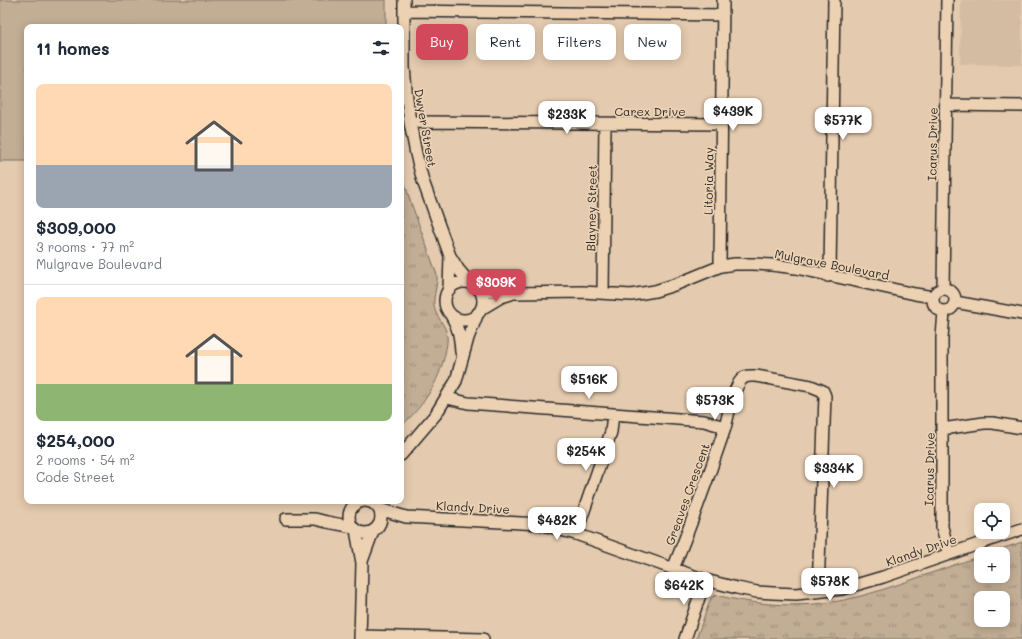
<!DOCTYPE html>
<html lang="en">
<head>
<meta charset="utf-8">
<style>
	:root { --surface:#fff; --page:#f6f6f7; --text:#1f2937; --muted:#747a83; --line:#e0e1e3; --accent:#d1495b }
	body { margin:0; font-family:Mali,sans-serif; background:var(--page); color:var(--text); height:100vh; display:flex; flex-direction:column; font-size:15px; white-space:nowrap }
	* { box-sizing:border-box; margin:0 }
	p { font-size:13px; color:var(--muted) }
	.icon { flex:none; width:22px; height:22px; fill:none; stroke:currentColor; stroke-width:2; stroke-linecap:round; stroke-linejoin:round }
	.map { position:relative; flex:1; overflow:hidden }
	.sheet { position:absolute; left:24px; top:24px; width:380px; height:480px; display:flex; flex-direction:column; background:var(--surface); border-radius:8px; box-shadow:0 2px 10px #0003 }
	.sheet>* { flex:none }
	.top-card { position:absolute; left:416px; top:24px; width:380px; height:36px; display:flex; gap:8px }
	.fabs { position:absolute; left:974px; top:503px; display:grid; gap:8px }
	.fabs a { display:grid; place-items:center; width:36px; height:36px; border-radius:8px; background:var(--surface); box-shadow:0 2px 10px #0003; font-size:20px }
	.price { position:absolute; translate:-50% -34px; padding:0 9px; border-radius:8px; background:#fff; color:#222; font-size:13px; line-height:26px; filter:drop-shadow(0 1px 2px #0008) }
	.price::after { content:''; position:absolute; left:50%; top:24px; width:12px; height:9px; margin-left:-6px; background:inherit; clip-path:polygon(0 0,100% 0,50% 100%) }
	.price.on { background:var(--accent); color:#fff }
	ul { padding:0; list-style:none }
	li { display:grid; align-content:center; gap:8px; height:212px; padding:0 12px }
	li+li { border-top:1px solid var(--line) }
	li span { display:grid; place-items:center; height:124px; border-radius:8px; color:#555 }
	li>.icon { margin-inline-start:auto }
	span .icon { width:72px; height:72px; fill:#fffc; stroke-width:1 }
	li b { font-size:17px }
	h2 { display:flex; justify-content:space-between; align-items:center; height:48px; padding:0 12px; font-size:17px }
	.tag { padding:0 14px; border-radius:8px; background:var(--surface); box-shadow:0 2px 10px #0003; font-size:14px; line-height:36px }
	.tag.on { background:var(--accent); color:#fff }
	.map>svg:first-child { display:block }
	.built { fill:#d4bca2 }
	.grass { fill:#c2ad95; stroke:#766c60 }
	.park { fill:url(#park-tufts); stroke:#766c60; fill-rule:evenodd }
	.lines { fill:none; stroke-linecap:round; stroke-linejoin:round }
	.minor-casing { stroke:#2b2b2b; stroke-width:14 }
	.minor { stroke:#ecd1b3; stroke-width:11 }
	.labels { text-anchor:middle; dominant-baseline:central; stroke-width:3.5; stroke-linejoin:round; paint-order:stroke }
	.street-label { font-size:12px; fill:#2b2b2b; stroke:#ecd1b3 }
</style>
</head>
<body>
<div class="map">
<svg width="1022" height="639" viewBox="0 0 1022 639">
	<defs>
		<pattern id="park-tufts" width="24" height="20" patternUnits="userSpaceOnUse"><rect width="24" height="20" fill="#c2ad95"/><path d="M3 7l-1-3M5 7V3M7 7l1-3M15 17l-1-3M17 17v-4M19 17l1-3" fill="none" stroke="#9e8d7a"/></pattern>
	</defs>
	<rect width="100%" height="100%" fill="#e4caae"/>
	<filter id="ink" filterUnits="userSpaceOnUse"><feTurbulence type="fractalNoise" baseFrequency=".025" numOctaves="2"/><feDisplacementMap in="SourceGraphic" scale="8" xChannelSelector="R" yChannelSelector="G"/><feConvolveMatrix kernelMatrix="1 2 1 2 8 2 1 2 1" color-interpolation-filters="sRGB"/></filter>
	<g filter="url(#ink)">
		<!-- built -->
		<path class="built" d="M 961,0 L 1022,0 L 1022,65 L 960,64 Z"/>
		<!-- grass -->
		<path class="grass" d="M 0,0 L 386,0 L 386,27 L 27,27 L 27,161 L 0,161 Z"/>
		<!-- park -->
		<path class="park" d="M 401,170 L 409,197 L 437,275 C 438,286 433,294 434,305 C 435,317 446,324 447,336 C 448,342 446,348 445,354 C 439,382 423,407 401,426 Z
			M 1022,542 L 1022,639 L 696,639 L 711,598 L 716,595 C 758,606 802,608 844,600 C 868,595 891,587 914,579 C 937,571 959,563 981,556 L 981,576 L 1003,576 L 1003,554 L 986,554 ZM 981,598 L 1003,598 L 1003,620 L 981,620 Z"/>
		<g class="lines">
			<!-- minor casing -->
			<g class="minor-casing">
				<path id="minor" d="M 404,0 L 404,67 L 406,90 L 410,123 L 416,154 L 423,181 L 450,256 L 458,269 L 469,282
					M 405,11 L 723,15
					M 946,105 L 1022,106
					M 410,123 L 418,122 L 721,124
					M 721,266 L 720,261 L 723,0
					M 828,276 L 830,272 L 834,0
					M445 301a19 19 0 1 1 38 0a19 19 0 1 1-38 0Z
					M933 300a11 11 0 1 1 22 0a11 11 0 1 1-22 0Z
					M 449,289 L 450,256
					M 943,289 L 947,0
					M 479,290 L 515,293 L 583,292 L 631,295 L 655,291 L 677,284 L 721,266 L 735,264 L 753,264 L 772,265 L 796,268 L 915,294 L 933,297
					M 603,293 L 605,124
					M 955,302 L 1022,314
					M 481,309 L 501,297 L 511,294
					M 944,311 L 942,338 L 942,527 L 949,554
					M 451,315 C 459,328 460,337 461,352
					M 447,398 L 468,403 L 613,414 L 704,421 L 725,427
					M 942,429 L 984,423 L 993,423 L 1022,428
					M 401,455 L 436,414 L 456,381 L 468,338 L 478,313
					M349 517a16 16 0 1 1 32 0a16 16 0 1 1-32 0Z
					M 379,509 L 406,517 L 540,524 C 552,527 564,531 576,534 L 705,580 L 737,588 L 757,592 L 773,593 L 796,594 L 842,589 L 883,577 L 1022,529
					M 286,519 L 315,519 L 327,522 L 353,527
					M 356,530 L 362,563 L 360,639
					M 576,534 L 611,432 L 613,414
					M 362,561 L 373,531
					M 673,569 C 692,522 709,476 725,428 C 728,416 733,388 742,379 C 746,375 750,376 756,376 L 811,386 L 823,391 L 825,396 L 818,591
					M 360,636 L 483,639
					M 685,639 L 705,580"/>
			</g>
			<!-- minor -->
			<use href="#minor" class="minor"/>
		</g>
	</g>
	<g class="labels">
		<!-- street labels -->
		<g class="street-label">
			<text x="650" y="111">Carex Drive</text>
			<text transform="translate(426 128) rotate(80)">Dwyer Street</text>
			<text transform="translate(932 144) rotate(-89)">Icarus Drive</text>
			<text transform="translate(708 181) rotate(-89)">Litoria Way</text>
			<text transform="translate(591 208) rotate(-89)">Blayney Street</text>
			<text transform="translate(832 264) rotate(11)">Mulgrave Boulevard</text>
			<text transform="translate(929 469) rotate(-89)">Icarus Drive</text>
			<text transform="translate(687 494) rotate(-70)">Greaves Crescent</text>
			<text transform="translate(473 507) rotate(3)">Klandy Drive</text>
			<text transform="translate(921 550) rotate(-19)">Klandy Drive</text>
		</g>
	</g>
</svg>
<div class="fabs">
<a><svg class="icon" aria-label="locate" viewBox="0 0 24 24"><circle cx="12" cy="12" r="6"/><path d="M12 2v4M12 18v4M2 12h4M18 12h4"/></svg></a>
<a>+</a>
<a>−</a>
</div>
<b class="price" style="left:733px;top:132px">$439K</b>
<b class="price" style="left:567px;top:135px">$233K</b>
<b class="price" style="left:843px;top:141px">$577K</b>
<b class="price on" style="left:496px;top:303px">$309K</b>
<b class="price" style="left:589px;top:400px">$516K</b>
<b class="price" style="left:715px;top:421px">$573K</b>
<b class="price" style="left:586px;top:472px">$254K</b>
<b class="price" style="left:834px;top:489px">$334K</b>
<b class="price" style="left:557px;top:541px">$482K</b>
<b class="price" style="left:830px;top:602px">$578K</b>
<b class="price" style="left:684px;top:606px">$642K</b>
<div class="top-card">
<a class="tag on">Buy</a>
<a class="tag">Rent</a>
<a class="tag">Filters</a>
<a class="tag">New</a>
</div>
<section class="sheet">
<h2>11 homes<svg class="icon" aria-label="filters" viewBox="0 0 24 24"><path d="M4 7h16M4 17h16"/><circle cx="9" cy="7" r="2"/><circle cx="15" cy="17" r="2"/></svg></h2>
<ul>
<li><span style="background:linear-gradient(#ffd9b3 65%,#9aa5b1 0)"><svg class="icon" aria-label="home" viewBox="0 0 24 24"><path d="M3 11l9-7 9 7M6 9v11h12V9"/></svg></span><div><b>$309,000</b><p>3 rooms · 77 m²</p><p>Mulgrave Boulevard</p></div></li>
<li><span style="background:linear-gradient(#ffd9b3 70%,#8fb573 0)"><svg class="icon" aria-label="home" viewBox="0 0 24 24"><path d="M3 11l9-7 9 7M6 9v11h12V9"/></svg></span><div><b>$254,000</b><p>2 rooms · 54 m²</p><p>Code Street</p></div></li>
</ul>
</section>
</div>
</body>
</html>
